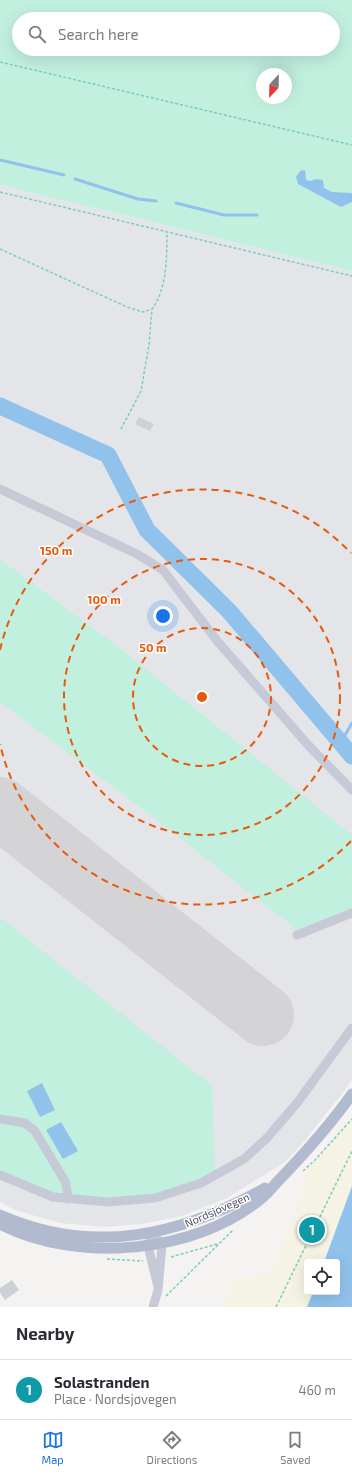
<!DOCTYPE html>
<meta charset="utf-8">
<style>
body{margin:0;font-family:"Exo 2",sans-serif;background:#f7f7f7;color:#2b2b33}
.controls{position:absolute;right:12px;bottom:12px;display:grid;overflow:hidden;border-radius:4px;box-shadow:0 4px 16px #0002}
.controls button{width:36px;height:36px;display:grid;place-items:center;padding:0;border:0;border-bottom:1px solid #e1e1e2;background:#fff;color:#2b2b33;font:20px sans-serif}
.compass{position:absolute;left:256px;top:68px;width:36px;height:36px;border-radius:50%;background:#fff;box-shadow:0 4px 16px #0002;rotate:202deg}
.you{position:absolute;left:163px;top:616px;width:14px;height:14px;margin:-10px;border:3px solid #fff;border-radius:50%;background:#1a73e8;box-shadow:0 0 0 6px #1a73e833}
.badge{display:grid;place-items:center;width:26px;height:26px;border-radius:50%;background:#1a73e8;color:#fff;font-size:13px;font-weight:700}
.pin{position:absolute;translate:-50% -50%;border:2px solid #fff;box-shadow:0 1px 4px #0006}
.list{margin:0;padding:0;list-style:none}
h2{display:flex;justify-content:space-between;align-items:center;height:52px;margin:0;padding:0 16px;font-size:17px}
h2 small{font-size:13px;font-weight:400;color:#7c7c81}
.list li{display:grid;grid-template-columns:26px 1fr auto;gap:12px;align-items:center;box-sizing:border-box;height:60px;padding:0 16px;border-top:1px solid #e1e1e2}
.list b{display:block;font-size:15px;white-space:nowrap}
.list p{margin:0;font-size:13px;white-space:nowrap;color:#7c7c81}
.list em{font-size:13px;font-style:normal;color:#7c7c81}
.icon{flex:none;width:22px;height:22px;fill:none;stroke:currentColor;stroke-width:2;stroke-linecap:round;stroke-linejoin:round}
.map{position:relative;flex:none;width:352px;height:1307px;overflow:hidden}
.search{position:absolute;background:#fff;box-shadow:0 4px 16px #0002;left:12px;right:12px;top:12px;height:44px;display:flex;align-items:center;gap:10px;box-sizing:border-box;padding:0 14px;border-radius:22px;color:#7c7c81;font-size:15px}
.sheet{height:112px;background:#fff}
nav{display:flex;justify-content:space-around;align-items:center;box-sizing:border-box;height:56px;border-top:1px solid #e1e1e2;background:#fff;font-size:11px;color:#7c7c81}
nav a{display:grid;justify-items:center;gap:2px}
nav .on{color:#1a73e8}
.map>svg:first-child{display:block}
.airport{fill:#e4e5e9}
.green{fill:#c2f0df;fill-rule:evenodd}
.sand{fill:#f4f3e4}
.water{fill:#90c2ec}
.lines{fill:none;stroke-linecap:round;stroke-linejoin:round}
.stream{stroke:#90c2ec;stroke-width:3}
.river{stroke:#90c2ec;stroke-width:17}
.runway{stroke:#d4d4d7;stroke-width:62}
.building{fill:#ced0d7}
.path{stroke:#7bceb9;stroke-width:1.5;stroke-dasharray:3 2;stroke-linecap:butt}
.minor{stroke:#c6cad6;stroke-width:9}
.major{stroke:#b2bad0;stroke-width:11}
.ring{fill:none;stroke:#e8590c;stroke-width:2;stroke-dasharray:7 5}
.labels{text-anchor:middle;stroke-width:3;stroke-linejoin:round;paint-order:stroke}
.street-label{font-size:11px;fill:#4a505f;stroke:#fff}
.centre{fill:#e8590c;stroke:#fff;stroke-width:2}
.ring-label{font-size:12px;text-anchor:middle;font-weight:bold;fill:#e8590c;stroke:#fff;stroke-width:3;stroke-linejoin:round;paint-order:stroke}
</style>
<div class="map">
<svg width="352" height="1307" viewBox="0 0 352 1307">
<rect width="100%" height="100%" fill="#f4f3f2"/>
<!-- airport -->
<path class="airport" d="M0,185L352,271V1079L345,1090L302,1144L285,1162L227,1198L182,1216L142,1224L105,1227L60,1223L15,1210L0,1202Z"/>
<!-- green -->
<g class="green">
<path d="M0,0H352V271L0,185ZM19,19H333V49H19ZM262,74H286V98H262Z"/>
<path d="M0,559L122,650L352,835V909L297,930L157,820L0,702Z"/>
<path d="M0,917L212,1086L215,1171L201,1179L147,1196L125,1198L77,1197L52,1193L0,1172Z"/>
</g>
<!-- sand -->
<path class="sand" d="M352,1117V1186L324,1262H307V1292H313L307,1307H224L234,1279L271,1274L300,1199L308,1167Z"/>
<!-- water -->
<g class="water">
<path d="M305,170L306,180L310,181L316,179L323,180L324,188L332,192L352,193V202L341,207L298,184L296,177L300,171Z"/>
<path d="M42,1083L55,1110L40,1117L27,1091Z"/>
<path d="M61,1122L78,1151L63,1159L46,1130Z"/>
<path d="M352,1186V1307H307L313,1292H337V1262H324Z"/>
</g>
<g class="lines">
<!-- stream -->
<g class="stream">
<path d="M0,160L64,175"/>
<path d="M75,179L138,199L156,201"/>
<path d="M176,203L224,215H257"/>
<path d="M340,744L352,723"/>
</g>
<!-- river -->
<path class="river" d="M0,406L108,455L147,530L229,611L352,756"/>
<!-- runway -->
<path class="runway" d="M0,808L263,1015"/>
</g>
<!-- building -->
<g class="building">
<path d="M139,417L154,424L150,431L135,424Z"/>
<path d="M12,1280L19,1290L5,1300L0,1293V1288Z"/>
</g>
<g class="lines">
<!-- path -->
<g class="path">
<path d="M0,62L352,145"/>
<path d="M0,192L352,276"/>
<path d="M0,249L127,307L143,312L152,309C167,289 167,256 167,233"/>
<path d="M121,429L141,391L149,345L152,309"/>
<path d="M303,1171L315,1160L352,1119"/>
<path d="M171,1257L217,1244"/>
<path d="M107,1259L143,1261"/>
<path d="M166,1296L233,1230"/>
<path d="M276,1307L352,1151"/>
</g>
<!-- minor -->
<g class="minor">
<path d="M0,489L137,554L163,570L218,642L309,746L352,790"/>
<path d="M297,935L352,913"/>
<path d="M0,1119L25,1123L35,1131L66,1183L68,1199"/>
<path d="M0,1175L53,1197L108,1202L155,1198L201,1183L244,1159L266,1139L297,1103L352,1028"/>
<path d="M153,1307L158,1290L162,1244L152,1234L148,1246L158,1287"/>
</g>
<!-- major -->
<g class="major">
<path d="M0,1215C93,1256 180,1236 265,1188"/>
<path d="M0,1224C77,1264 197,1254 263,1197C269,1192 274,1185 280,1179C306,1152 330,1125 352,1094"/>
</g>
</g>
<!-- distance rings -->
<g class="ring">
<circle cx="202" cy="697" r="69"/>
<circle cx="202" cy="697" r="138"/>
<path d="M351 841A207 207 0 0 1 0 744M0 650A207 207 0 0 1 351 553"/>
</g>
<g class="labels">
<!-- street labels -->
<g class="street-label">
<text transform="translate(217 1210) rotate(-24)" y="4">Nordsjøvegen</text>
</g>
</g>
<circle cx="202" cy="697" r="6" class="centre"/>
<g class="ring-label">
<text x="56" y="555">150 m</text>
<text x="104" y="604">100 m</text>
<text x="153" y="652">50 m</text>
</g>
</svg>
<div class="controls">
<button><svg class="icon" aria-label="locate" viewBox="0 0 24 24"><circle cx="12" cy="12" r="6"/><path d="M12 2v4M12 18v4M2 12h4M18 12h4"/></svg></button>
</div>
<svg class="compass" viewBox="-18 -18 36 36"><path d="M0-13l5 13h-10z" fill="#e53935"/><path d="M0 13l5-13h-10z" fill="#7c7c81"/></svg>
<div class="you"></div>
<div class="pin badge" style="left:312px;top:1230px;background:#0f9aa8">1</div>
<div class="search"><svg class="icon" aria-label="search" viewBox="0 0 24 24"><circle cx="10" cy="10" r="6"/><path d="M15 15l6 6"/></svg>Search here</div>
</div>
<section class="sheet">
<h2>Nearby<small></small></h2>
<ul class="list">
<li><span class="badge" style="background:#0f9aa8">1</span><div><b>Solastranden</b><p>Place · Nordsjøvegen</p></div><em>460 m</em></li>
</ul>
</section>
<nav>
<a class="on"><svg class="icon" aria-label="map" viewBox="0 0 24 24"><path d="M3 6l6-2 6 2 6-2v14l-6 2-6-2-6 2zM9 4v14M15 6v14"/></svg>Map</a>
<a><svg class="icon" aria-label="directions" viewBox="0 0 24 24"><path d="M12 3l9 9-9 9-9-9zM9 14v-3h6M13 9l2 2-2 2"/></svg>Directions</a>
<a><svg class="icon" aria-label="saved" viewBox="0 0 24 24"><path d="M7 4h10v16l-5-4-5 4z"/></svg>Saved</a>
</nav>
